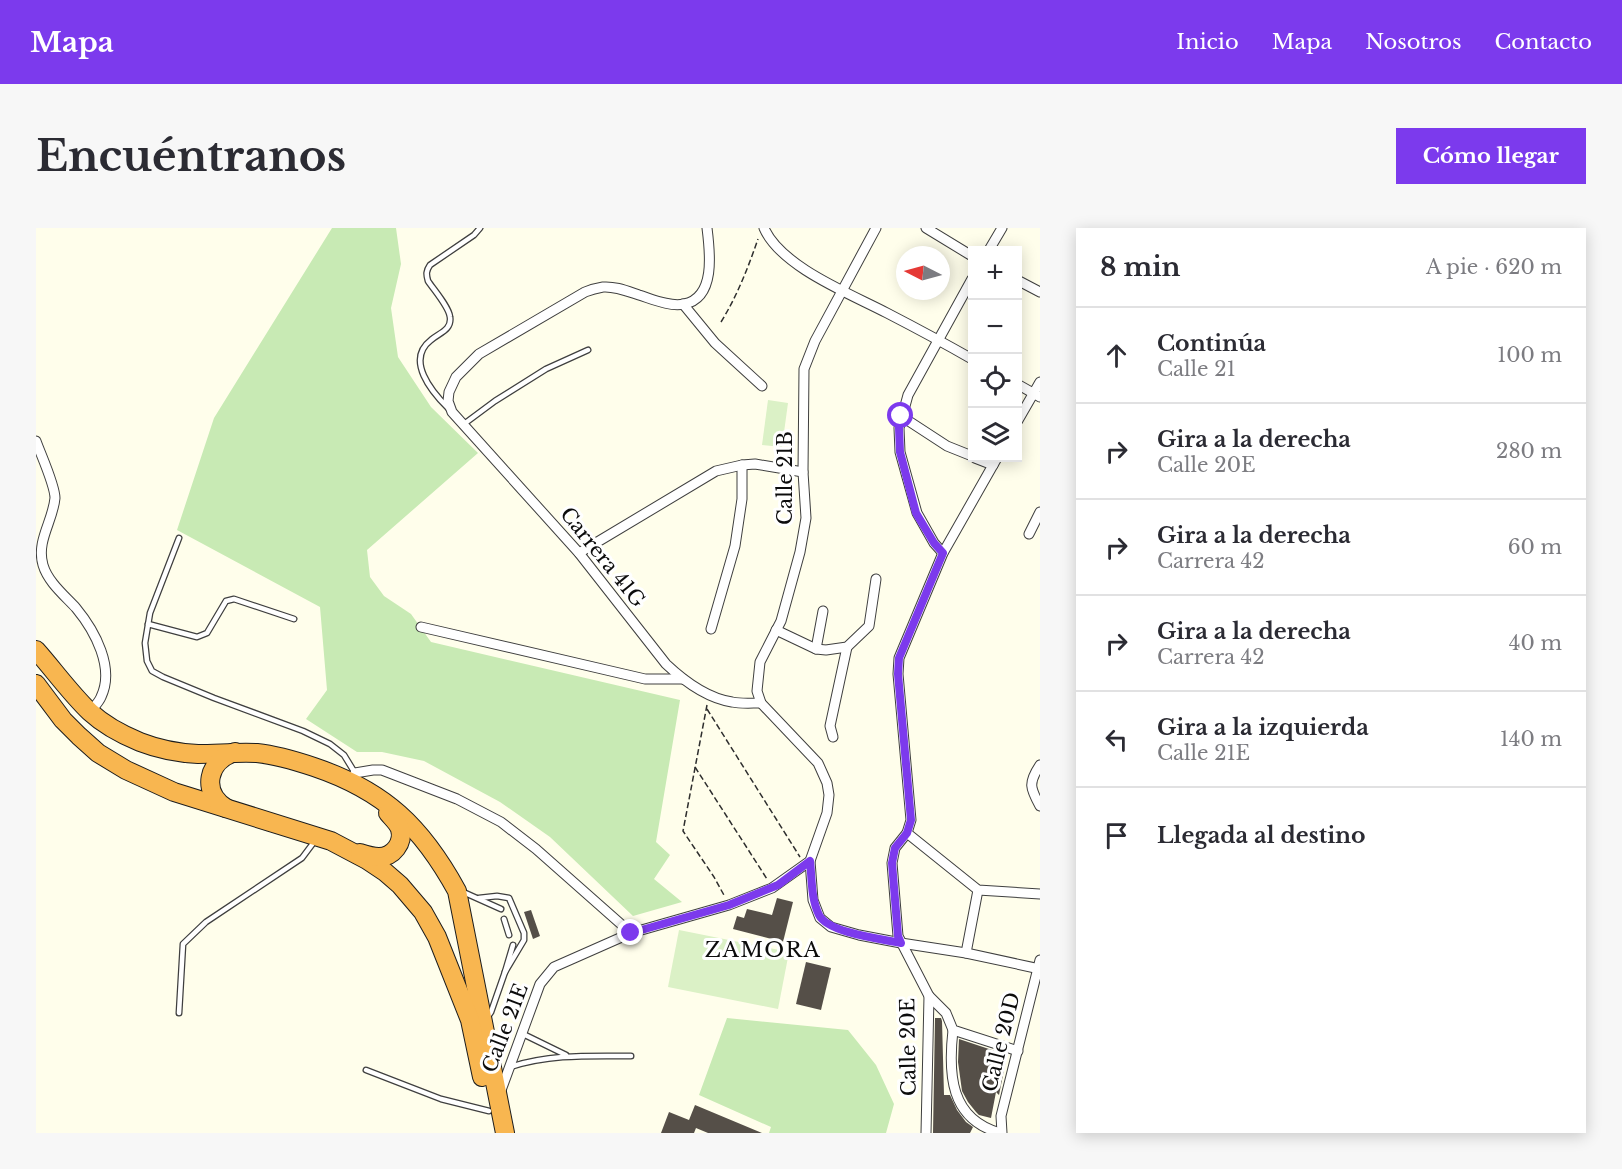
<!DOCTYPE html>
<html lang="es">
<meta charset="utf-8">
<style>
body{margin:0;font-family:"Libre Baskerville",serif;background:#f7f7f7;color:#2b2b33}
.controls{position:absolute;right:18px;top:18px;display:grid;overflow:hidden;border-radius:0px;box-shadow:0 3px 15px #0003}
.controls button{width:54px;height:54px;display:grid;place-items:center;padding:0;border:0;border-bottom:2px solid #e1e1e2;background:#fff;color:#2b2b33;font:30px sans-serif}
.compass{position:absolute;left:860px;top:18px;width:54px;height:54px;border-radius:50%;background:#fff;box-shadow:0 3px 15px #0003;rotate:276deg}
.stop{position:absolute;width:18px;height:18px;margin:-14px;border:4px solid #7c3aed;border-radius:50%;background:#fff}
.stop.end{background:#7c3aed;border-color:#fff;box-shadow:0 2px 6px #0008}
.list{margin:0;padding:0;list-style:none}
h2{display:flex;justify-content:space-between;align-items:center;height:78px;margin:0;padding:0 24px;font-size:26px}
h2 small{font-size:20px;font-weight:400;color:#7c7c81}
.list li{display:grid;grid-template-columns:39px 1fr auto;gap:18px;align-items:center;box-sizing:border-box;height:96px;padding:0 24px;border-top:2px solid #e1e1e2}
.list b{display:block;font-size:22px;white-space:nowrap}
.list p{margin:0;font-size:20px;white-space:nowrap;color:#7c7c81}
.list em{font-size:20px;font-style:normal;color:#7c7c81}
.icon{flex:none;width:33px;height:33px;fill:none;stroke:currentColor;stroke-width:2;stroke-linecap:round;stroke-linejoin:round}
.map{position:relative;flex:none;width:1004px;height:905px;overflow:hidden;border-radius:0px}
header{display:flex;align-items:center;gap:36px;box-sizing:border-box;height:84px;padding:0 30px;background:#7c3aed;color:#fff}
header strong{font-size:28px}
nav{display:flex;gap:33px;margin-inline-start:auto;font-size:21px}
.intro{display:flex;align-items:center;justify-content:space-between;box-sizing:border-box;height:144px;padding:0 36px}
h1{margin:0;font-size:42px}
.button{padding:15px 27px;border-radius:0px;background:#7c3aed;color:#fff;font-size:21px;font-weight:700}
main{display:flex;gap:36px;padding:0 36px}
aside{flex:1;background:#fff;border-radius:0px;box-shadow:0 3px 15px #0003}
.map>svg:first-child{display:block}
.green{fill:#c8eab4}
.pitch{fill:#dbf1c6}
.building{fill:#554f48}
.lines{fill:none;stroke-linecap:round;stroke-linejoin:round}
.lane-casing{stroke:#3f3f3f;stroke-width:7}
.street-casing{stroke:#3f3f3f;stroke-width:11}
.highway-casing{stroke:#1d1d1d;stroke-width:20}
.path{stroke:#2e2e2e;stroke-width:1.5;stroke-dasharray:6 3;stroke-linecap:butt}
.lane{stroke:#fff;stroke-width:4.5}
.street{stroke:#fff;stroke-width:9}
.highway{stroke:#f8b650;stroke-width:18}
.route{stroke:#7c3aed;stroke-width:8}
.labels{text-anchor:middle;stroke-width:6;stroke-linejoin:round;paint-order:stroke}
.street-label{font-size:20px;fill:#0c0c0c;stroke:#fff}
.neighbourhood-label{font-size:21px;letter-spacing:1.5px;fill:#0c0c0c;stroke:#fff}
</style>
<header>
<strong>Mapa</strong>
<nav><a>Inicio</a><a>Mapa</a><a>Nosotros</a><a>Contacto</a></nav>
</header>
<div class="intro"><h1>Encuéntranos</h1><a class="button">Cómo llegar</a></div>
<main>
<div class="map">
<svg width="1004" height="905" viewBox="0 0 1004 905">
<rect width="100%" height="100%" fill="#fffeeb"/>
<!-- green -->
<g class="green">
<path d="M296,0H360L365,36L355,80L362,129L395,179L442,225L331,322L334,349L348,368L375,386L395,414L644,472L620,614L634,627L618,651L646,674L597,688L514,609L464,574L388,533L346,524H321L270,491L291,462L284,379L141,302L178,190Z"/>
<path d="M691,790L812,802L840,837L858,876L850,905H733L735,899L663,867Z"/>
</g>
<!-- pitch -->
<g class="pitch">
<path d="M732,172L752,175L746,219L726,217Z"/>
<path d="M643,702L753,724L742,781L632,759Z"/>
</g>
<!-- building -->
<g class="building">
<path d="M741,670L757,674L747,714L697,701L701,688L708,690L711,681L736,687Z"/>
<path d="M495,682L504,708L497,711L488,684Z"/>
<path d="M770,734L795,740L785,782L760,776Z"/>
<path d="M899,790H905L906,793L908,867H914L921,882L930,894L937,899L934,905H897Z"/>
<path d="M923,811L971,827L963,867L960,864L955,890L943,887L940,884L932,874L926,863L922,834Z"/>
<path d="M659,877L726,905H672L660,900L658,905H625L633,884L653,892Z"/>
</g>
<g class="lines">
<defs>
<g id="lane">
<path d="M412,180C396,164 369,132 395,112C403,105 416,102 414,89C413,79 398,62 392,53C390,46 390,43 394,37L438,7L444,0"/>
<path d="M428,196L459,173L510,141L552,122"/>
<path d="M143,310L114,385L109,415L111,433L116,443L127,449L178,470L267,503L294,516L308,527L319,545"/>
<path d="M112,396L161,409L171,405L190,373L198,371L258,391"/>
<path d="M427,664L465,681"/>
<path d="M443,670L461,668L473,670L488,705V712L469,744"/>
<path d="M468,691L473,707"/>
<path d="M143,785L147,716L170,694L266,630L278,614"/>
<path d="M451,790L455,784L469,744L477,717"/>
<path d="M487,806L530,827"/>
<path d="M474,839C515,826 552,828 595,828"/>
<path d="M330,842L405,871L453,883"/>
</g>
<g id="street">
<path d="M671,0C674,24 680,70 648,76C634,79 616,71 603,67C591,63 579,58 567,59C561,60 554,62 549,64L443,126L420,149L413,164L412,173L416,184L543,325L630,436C648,453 670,470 696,474C705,476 715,475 725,475"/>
<path d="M728,0C745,39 815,66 851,85C880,100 908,115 936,131"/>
<path d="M840,0L779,113L768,141L767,244L770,290L764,324L745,393L724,434L721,463L725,475L782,535L791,555L793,567L791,585L774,633L777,672L784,690L795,699L823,707L865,715L930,725L1004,741"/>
<path d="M890,0L936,28"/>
<path d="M953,22L966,0"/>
<path d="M981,52L1004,64"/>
<path d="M647,76L679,115L726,158"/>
<path d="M981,156L1004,169"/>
<path d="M865,188L911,218L936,228"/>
<path d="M981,194L1004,154"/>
<path d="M0,213C5,227 19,257 19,270C17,293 0,313 7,337C12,354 28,367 40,380C59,403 79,440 65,469C63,474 58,479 54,484"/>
<path d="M939,230L957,237"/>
<path d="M993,306L1004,284"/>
<path d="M543,325L680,243L706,237L719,236L767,244"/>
<path d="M907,325L898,315L881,285L864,224L863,200L872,167L936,51"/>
<path d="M385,399L609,451H647"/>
<path d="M675,401L699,318L706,271V237"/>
<path d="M740,402L780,421L790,422L811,419L833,398L840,351"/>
<path d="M780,421L787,383"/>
<path d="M797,509L794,498L811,419"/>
<path d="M1004,537C992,555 994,560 1004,578"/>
<path d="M316,553L319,545L337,542H346L421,571L465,594L500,621L595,705"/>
<path d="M871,605L942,662L1004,666"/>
<path d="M930,725L942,662"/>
<path d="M893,768L910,785L917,802L982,823"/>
<path d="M917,802C912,846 914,891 964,905"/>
<path d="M464,865L504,756L518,739L595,705L693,677L736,660L774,633"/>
<path d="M890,905L893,768L862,708L856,635L859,620L871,605L875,592L862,446L863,430L907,325L961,230"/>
<path d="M966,905L965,888L1004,732"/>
</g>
<g id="highway">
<path d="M0,422C17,441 35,466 54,484C67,496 87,507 104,514C122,521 142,525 162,526C181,526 201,524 221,525C240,527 260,533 278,539C349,563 386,599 421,663L469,905"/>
<path d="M0,456L27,492L43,508L62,525L90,542L138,564L295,613L331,632L349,644L364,657L387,684L401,709L434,792L446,849"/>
<path d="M190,580C165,564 171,533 199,524"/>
<path d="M324,625C330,627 337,629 343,629C357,629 368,615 364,601C362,595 356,590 352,585"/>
</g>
</defs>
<!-- lane casing -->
<use href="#lane" class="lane-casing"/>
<!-- street casing -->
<use href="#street" class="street-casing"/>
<!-- highway casing -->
<use href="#highway" class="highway-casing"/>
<!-- path -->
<g class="path">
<path d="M685,94C701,68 712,40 722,11"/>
<path d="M671,477L647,603L678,649L689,669"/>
<path d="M671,481L764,629"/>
<path d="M659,539L731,651"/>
</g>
<!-- lane -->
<use href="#lane" class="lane"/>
<!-- street -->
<use href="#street" class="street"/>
<!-- highway -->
<use href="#highway" class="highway"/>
</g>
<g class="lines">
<!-- route -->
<path class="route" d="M595,705L693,677L742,657L774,633C776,651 775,671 783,687C792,705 846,711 865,715L862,708L856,635L859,620L871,605L875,592L862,446L863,430L907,325L898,315L880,285L864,224L863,200L865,188"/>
</g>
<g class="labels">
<!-- street labels -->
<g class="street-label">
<text transform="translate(749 250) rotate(-90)" y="7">Calle 21B</text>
<text transform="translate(567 329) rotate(51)" y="7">Carrera 41G</text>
<text transform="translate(469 800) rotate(-69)" y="7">Calle 21E</text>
<text transform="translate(965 814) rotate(-76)" y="7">Calle 20D</text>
<text transform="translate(872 819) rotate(-91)" y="7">Calle 20E</text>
</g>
<!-- neighbourhood labels -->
<g class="neighbourhood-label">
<text x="727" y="729">ZAMORA</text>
</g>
</g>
</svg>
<div class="controls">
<button>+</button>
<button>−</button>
<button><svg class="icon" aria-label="locate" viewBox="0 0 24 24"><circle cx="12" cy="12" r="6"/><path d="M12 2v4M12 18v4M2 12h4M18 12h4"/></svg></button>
<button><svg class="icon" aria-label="layers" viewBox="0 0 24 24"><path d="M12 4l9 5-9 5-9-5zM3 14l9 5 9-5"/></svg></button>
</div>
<svg class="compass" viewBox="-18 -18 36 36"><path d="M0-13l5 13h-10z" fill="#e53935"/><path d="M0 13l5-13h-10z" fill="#7c7c81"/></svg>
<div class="stop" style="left:865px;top:188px"></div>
<div class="stop end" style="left:595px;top:705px"></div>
</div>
<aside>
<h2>8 min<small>A pie · 620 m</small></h2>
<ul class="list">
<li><svg class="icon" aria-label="ahead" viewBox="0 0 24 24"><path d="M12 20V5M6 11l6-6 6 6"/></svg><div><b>Continúa</b><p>Calle 21</p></div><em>100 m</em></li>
<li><svg class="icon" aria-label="right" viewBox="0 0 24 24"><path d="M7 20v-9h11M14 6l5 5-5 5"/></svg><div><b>Gira a la derecha</b><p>Calle 20E</p></div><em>280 m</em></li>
<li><svg class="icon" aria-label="right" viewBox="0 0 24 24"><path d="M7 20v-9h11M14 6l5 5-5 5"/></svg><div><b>Gira a la derecha</b><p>Carrera 42</p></div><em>60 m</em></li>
<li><svg class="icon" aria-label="right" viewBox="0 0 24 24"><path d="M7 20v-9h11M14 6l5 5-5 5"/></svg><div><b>Gira a la derecha</b><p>Carrera 42</p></div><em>40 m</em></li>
<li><svg class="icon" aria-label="left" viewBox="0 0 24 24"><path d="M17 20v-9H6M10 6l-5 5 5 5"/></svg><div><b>Gira a la izquierda</b><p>Calle 21E</p></div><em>140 m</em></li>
<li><svg class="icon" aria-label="arrive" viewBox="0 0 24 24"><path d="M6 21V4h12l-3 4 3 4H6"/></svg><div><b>Llegada al destino</b></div></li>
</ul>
</aside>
</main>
